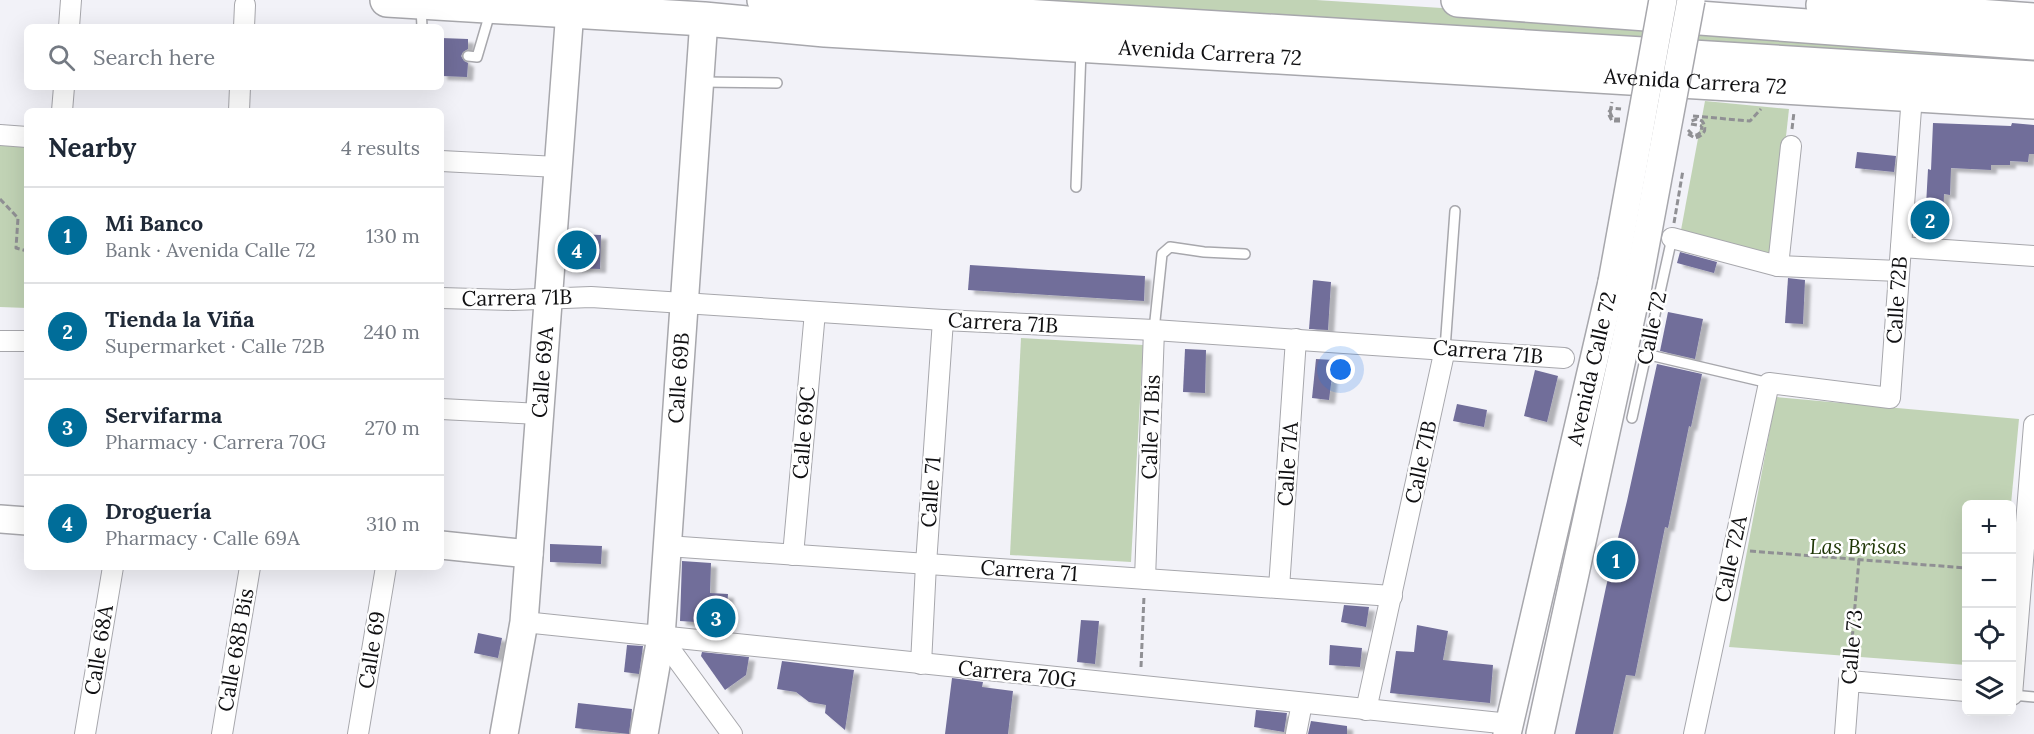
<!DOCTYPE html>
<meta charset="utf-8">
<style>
body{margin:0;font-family:Lora,serif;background:#f6f6f7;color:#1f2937}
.controls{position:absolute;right:18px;bottom:18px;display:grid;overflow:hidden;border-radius:9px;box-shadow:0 6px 24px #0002}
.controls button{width:54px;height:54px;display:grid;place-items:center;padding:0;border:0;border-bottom:2px solid #e0e1e3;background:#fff;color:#1f2937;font:30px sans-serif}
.you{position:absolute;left:1341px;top:370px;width:21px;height:21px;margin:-15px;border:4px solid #fff;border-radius:50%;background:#1a73e8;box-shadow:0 0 0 9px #1a73e833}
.badge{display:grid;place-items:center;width:39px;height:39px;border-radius:50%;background:#006d99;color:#fff;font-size:20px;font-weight:700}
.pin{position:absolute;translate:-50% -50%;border:3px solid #fff;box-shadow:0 2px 6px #0006}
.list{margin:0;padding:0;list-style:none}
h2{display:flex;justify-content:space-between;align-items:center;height:78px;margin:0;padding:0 24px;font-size:26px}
h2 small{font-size:20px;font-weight:400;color:#747a83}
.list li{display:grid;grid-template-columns:39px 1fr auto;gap:18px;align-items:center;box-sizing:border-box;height:96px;padding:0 24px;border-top:2px solid #e0e1e3}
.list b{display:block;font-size:22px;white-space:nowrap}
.list p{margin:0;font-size:20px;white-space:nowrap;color:#747a83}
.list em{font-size:20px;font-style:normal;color:#747a83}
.icon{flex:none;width:33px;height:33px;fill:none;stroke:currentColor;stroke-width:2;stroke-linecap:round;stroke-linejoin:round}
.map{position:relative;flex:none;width:2034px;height:734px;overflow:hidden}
.search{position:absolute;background:#fff;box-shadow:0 6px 24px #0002;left:24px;top:24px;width:420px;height:66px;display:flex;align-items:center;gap:15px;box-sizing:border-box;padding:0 21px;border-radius:9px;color:#747a83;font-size:22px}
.panel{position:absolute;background:#fff;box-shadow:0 6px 24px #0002;left:24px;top:108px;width:420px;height:462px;border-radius:9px}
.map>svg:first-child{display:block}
.green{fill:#c1d3b5}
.building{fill:#716e9a;filter:url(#shadow)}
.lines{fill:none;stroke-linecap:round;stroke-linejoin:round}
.lane-casing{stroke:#a7a7ac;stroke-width:12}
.street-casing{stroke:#a7a7ac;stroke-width:22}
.secondary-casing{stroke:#a7a7ac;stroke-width:30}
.highway-casing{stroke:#a7a7ac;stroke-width:36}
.path{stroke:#909094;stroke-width:3;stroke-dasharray:6 3;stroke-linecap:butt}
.lane{stroke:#fff;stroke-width:9}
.street{stroke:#fff;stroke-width:20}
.secondary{stroke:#fff;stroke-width:27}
.highway{stroke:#fff;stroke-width:33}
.secondary-bridge-casing{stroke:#a7a7ac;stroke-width:30;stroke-linecap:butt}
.path-bridge{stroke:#909094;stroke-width:3;stroke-dasharray:6 3;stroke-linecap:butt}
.secondary-bridge{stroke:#fff;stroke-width:27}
.labels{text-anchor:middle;stroke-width:5;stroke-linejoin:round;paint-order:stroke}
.street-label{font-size:21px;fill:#101012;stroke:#fff}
.park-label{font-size:21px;font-style:italic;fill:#1e3605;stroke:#fff}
</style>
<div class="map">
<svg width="2034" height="734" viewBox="0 0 2034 734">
<defs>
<filter id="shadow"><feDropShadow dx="6" dy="4" stdDeviation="1.5" flood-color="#0004"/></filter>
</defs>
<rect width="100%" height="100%" fill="#f2f2f8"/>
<!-- green -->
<g class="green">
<path d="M929,0H1316L1520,13L2034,55V67Z"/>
<path d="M1705,101L1789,109L1773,255L1681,230Z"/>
<path d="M0,145L27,146V308L0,307Z"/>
<path d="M1021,338L1143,345L1131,562L1010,555Z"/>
<path d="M1776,397L2019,419L2011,504H1966V665L1729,647Z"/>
</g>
<!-- building -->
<g class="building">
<path d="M441,38L468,39V49L463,52L461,56L464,61L468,63L467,77L441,76Z"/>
<path d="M1933,123L2011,126L2012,123L2034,125V154H2029L2028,162L2010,161V165H1991V170L1951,168L1950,195L1944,194L1943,225L1925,224L1928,169L1931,170Z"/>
<path d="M1857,152L1896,156L1894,172L1855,168Z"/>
<path d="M574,234L601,235L600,269L573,268Z"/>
<path d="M1680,252L1717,262L1714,273L1677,263Z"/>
<path d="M970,265L1145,276L1144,301L968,290Z"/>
<path d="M1788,278L1805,280L1803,324L1785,323Z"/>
<path d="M1313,280L1331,282L1328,330L1309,329Z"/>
<path d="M1668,312L1703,319L1695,359L1660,351Z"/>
<path d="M1185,349L1206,350L1205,393L1183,392Z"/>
<path d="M1316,359L1334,360L1329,400L1312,398Z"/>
<path d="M1657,364L1702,374L1691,427L1689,426L1668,528L1665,527L1635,676L1626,675L1613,734H1575L1606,587L1627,501Z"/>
<path d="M1535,370L1558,376L1547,422L1524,416Z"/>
<path d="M1457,404L1487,410L1484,427L1453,421Z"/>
<path d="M550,544L602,546L601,564L550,562Z"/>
<path d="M682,561L711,563L710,593L728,594L726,624L680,621Z"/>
<path d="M1344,605L1369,607L1366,627L1341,622Z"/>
<path d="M1081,620L1099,621L1095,664L1077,662Z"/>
<path d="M1417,625L1448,631L1443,660L1493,665L1490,703L1390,693L1396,651L1414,652Z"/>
<path d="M478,633L502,638L498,658L474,653Z"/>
<path d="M627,645L643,646L639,674L624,672Z"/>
<path d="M1330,645L1362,648L1360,667L1329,665Z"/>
<path d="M702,652L749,657L746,675L725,690L701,656Z"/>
<path d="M782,661L854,670L845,730L825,713L826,705L809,702L796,692L777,689Z"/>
<path d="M952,678L983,682L982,687L1013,691L1008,734H945Z"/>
<path d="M578,703L632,709L629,734L575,728Z"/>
<path d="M1256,710L1287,713L1284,732L1254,727Z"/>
<path d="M1311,721L1347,726V734H1308Z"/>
</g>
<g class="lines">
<defs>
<g id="lane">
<path d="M421,7L422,27"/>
<path d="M468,56L477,57L490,13"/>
<path d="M702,82L777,83"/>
<path d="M1076,187L1081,50"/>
<path d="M1154,330L1162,254L1170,247L1204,252L1245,254"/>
<path d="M1445,349L1455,211"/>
<path d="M1654,356L1769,383"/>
<path d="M1632,418L1672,238"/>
<path d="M2012,695L2034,697"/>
</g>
<g id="street">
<path d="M69,27L71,0"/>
<path d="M244,27L245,5"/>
<path d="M62,111L64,87"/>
<path d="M239,111L240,87"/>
<path d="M0,135L27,137"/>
<path d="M441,161L558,167"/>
<path d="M1672,238L1778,266L1899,271"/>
<path d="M1901,247L2034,256"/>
<path d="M1778,266L1791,146"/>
<path d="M441,298L513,300L591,297L943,320L1154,330L1564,358"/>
<path d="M0,341H27"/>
<path d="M441,409L540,414"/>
<path id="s1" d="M667,546L1392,596"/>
<path d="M793,555L815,312"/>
<path d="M1145,579L1154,330"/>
<path d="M1279,588L1296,339"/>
<path d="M524,622L1510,724"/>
<path d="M661,637L732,734"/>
<path d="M921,664L926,564L943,320"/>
<path d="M2012,695L2034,425"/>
<path d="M1366,710L1445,349"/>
<path d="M85,734L113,567"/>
<path d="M222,734L250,567"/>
<path d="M358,734L386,567"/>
<path d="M1296,734L1302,703"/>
<path d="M1694,734L1769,383L1890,398L1912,95"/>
<path d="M1845,734L1849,681L1966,691"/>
</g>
<g id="secondary">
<path d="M0,519L27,521"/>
<path d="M441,545L529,554"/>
<path id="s2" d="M504,734L524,622L570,10"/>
<path id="s3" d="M644,734L661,637L704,19"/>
<path id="s4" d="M1507,734L1612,282"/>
<path d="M1540,734L1638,285"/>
</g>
<g id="highway">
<path id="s5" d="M387,0L704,19L825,30L2034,102"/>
<path d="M764,0L2034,78"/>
<path d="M1458,0L2034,43"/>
<path d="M1823,5L2034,20"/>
</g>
</defs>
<!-- lane casing -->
<use href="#lane" class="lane-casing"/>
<!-- street casing -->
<use href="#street" class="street-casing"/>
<!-- secondary casing -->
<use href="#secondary" class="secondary-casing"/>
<!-- highway casing -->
<use href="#highway" class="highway-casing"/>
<!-- path -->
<g class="path">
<path d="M1610,112L1612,102"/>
<path d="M1693,116L1750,121L1761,109"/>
<path d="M1691,124L1702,126"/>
<path d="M1792,129L1794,112"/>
<path d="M0,199L18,218L16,248L27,251"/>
<path d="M1674,223L1683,170"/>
<path d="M1750,551L1966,568"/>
<path d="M1850,664L1859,559"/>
<path d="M1141,667L1144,596"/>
</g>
<!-- lane -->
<use href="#lane" class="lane"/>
<!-- street -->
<use href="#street" class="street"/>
<!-- secondary -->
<use href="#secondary" class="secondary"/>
<!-- highway -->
<use href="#highway" class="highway"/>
<defs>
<g id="secondary-bridge">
<path d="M1612,282L1663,0"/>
<path d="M1638,285L1691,0"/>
</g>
</defs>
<!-- secondary-bridge casing -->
<use href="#secondary-bridge" class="secondary-bridge-casing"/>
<!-- path-bridge -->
<g class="path-bridge">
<path d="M1610,112L1613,119H1620"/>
<path d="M1620,121H1612L1608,113L1612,108L1621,109"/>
<path d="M1688,130L1692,134L1697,135L1701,132L1702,126"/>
<path d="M1688,134L1695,138C1704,136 1708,129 1702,121L1697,119L1691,121"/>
</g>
<!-- secondary-bridge -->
<use href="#secondary-bridge" class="secondary-bridge"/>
</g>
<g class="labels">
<!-- street labels -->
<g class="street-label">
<text dy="7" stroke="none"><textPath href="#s5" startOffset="825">Avenida Carrera 72</textPath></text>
<text dy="7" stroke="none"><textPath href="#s5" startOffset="1311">Avenida Carrera 72</textPath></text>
<text transform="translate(517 298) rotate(-1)" y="7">Carrera 71B</text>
<text transform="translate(1897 300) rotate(-86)" y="7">Calle 72B</text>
<text transform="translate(1003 323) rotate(3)" y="7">Carrera 71B</text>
<text transform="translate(1652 328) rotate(-78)" y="7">Calle 72</text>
<text transform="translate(1488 352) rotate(5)" y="7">Carrera 71B</text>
<text dy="7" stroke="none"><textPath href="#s4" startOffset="375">Avenida Calle 72</textPath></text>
<text dy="7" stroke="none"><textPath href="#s2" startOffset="364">Calle 69A</textPath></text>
<text dy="7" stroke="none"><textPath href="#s3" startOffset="358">Calle 69B</textPath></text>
<text transform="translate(1151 427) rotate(-88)" y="7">Calle 71 Bis</text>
<text transform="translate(804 433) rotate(-85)" y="7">Calle 69C</text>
<text transform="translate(1421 462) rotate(-78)" y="7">Calle 71B</text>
<text transform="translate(1288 464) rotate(-86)" y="7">Calle 71A</text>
<text transform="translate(931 492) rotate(-86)" y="7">Calle 71</text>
<text transform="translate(1731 559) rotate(-78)" y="7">Calle 72A</text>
<text dy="7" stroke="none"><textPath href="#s1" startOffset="363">Carrera 71</textPath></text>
<text transform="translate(1852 647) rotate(-85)" y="7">Calle 73</text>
<text transform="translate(99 650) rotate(-81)" y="7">Calle 68A</text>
<text transform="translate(236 650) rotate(-80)" y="7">Calle 68B Bis</text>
<text transform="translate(372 650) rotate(-81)" y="7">Calle 69</text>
<text transform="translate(1017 674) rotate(6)" y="7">Carrera 70G</text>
</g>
<!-- park labels -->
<g class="park-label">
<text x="1858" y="554">Las Brisas</text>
</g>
</g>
</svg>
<div class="controls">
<button>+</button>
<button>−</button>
<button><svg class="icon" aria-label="locate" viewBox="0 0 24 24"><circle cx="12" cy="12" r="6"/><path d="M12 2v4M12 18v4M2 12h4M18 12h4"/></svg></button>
<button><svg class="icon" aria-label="layers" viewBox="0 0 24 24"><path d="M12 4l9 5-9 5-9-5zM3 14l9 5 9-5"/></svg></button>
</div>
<div class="you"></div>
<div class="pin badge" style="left:1616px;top:560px">1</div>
<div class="pin badge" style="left:1930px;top:220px">2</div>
<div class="pin badge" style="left:716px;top:618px">3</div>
<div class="pin badge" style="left:577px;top:250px">4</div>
<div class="search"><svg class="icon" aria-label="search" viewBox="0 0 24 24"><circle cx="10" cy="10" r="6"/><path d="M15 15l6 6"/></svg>Search here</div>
<section class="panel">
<h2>Nearby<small>4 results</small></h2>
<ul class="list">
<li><span class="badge">1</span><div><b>Mi Banco</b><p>Bank · Avenida Calle 72</p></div><em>130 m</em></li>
<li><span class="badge">2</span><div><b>Tienda la Viña</b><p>Supermarket · Calle 72B</p></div><em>240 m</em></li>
<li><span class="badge">3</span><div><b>Servifarma</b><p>Pharmacy · Carrera 70G</p></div><em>270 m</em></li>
<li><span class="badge">4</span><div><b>Droguería</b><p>Pharmacy · Calle 69A</p></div><em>310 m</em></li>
</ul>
</section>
</div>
